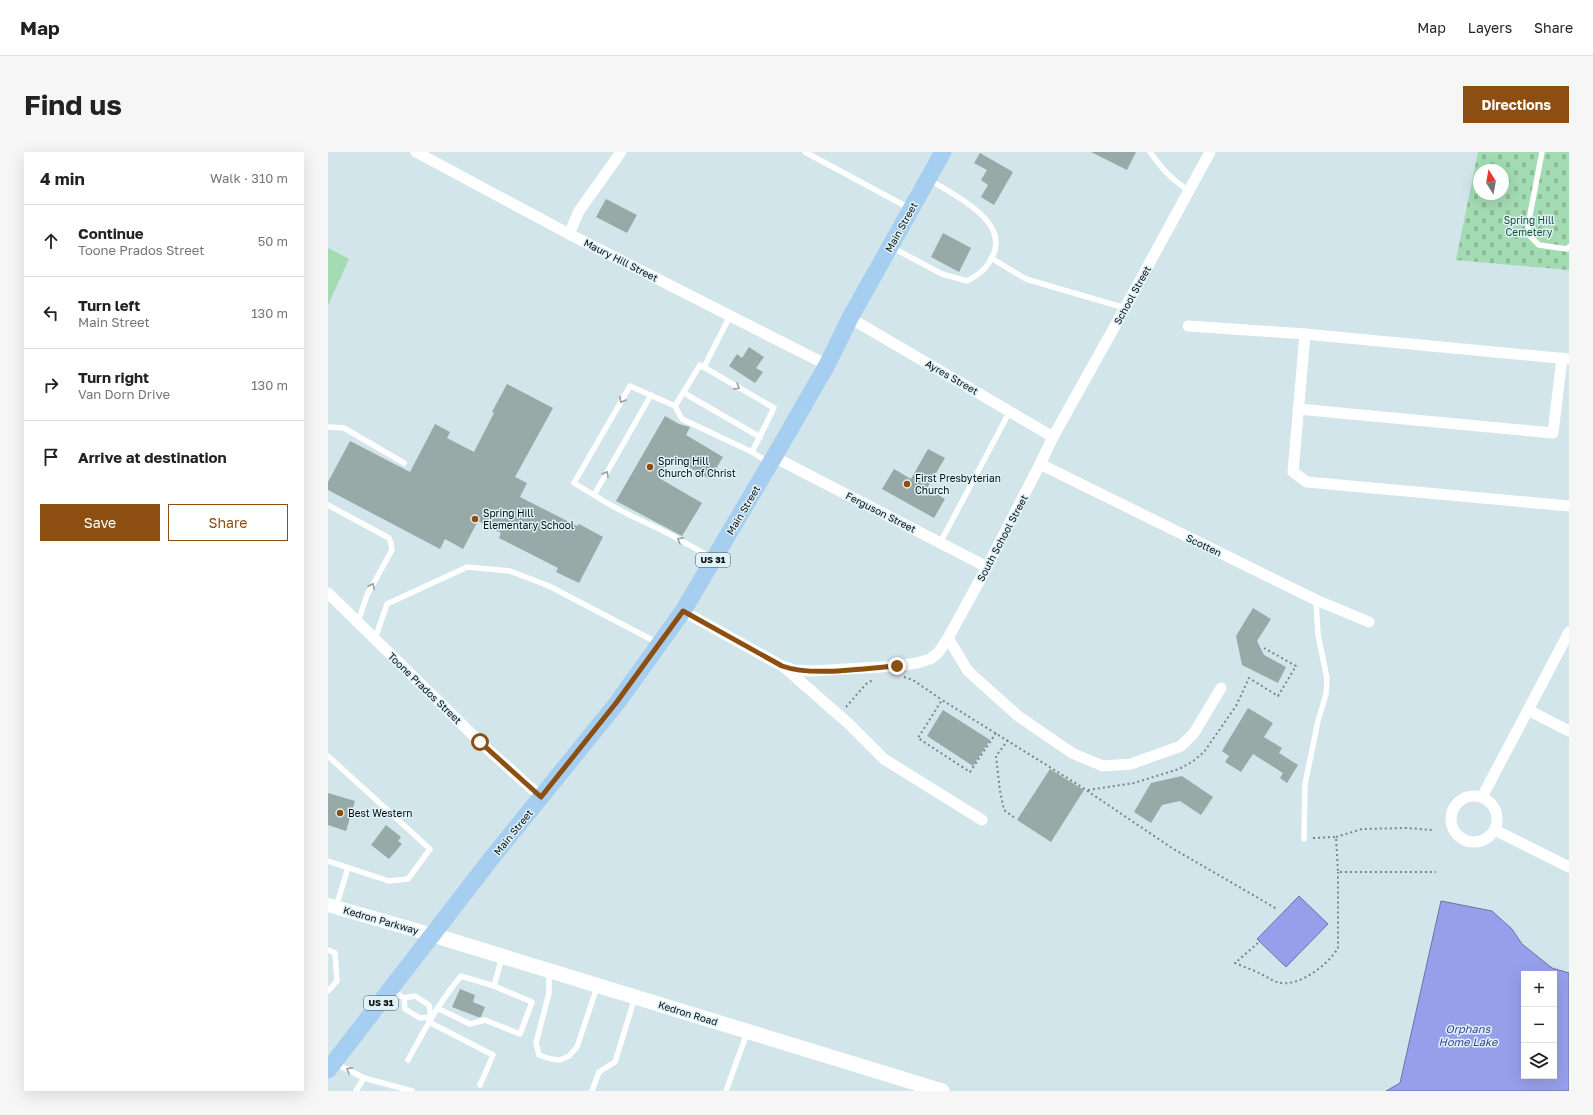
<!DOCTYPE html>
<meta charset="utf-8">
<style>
body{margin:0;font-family:"Golos Text",sans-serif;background:#f6f6f6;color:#222}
.controls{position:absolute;right:12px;bottom:12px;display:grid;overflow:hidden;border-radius:0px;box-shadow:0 4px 16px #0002}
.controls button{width:36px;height:36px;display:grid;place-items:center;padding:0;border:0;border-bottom:1px solid #e0e0e0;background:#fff;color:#222;font:20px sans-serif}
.compass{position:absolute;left:1145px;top:12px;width:36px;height:36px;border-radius:50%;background:#fff;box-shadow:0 4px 16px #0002;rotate:349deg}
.stop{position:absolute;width:12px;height:12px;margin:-9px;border:3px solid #8c4f11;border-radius:50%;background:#fff}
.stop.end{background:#8c4f11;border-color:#fff;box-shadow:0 1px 4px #0008}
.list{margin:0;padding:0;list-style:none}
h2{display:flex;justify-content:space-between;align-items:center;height:52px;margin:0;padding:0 16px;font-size:17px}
h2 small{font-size:13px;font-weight:400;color:#767676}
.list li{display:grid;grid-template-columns:26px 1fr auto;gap:12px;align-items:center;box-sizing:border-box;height:72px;padding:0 16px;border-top:1px solid #e0e0e0}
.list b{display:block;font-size:15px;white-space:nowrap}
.list p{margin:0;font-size:13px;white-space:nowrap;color:#767676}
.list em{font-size:13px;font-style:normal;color:#767676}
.actions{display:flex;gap:8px;padding:12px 16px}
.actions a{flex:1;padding:9px 0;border:1px solid #8c4f11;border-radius:0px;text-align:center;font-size:14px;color:#8c4f11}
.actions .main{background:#8c4f11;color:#fff}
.icon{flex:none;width:22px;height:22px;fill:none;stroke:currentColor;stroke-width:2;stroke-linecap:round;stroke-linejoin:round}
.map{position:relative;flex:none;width:1241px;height:939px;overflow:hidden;border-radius:0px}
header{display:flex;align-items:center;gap:24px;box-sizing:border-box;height:56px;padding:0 20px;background:#fff;border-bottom:1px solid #e0e0e0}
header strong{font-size:19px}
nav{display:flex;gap:22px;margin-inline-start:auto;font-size:14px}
.intro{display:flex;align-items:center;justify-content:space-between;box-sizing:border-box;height:96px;padding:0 24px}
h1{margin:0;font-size:28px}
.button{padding:10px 18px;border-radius:0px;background:#8c4f11;color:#fff;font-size:14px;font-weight:700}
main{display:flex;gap:24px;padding:0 24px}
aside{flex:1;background:#fff;border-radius:0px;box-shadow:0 4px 16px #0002}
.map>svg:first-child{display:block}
.green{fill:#a3dbb2}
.cemetery{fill:url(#cemetery-stones);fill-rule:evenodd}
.water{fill:#969fea;stroke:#6b73a8;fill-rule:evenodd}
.building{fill:#97aaa7}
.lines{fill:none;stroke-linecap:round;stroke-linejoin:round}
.path{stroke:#79878a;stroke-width:2;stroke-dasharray:2 3;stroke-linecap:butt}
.service{stroke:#fff;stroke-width:5.5}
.minor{stroke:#fff;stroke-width:11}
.tertiary{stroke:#fff;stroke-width:14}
.secondary{stroke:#fff;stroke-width:15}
.primary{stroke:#a6cef1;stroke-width:17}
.oneway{stroke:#9c9e9f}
.route{stroke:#8c4f11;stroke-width:5}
.poi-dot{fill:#8c4f11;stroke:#dff2f8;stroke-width:1.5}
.labels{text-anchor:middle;stroke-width:3;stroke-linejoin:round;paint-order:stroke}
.shield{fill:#dff2f8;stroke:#485254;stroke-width:1}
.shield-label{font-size:9px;font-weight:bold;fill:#070d0e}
.park-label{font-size:10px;fill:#195230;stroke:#dff2f8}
.street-label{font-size:10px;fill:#070d0e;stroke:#dff2f8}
.poi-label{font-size:10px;fill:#070d0e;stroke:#dff2f8;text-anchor:start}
.water-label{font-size:11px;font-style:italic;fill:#41439a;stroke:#dff2f8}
</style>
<header>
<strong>Map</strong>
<nav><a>Map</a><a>Layers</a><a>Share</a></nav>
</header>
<div class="intro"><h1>Find us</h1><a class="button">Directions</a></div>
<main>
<aside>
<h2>4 min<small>Walk · 310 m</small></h2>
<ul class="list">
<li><svg class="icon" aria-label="ahead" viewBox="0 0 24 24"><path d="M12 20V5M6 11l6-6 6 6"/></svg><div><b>Continue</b><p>Toone Prados Street</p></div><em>50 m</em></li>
<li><svg class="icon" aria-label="left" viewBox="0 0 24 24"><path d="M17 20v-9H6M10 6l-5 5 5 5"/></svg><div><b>Turn left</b><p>Main Street</p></div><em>130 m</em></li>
<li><svg class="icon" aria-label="right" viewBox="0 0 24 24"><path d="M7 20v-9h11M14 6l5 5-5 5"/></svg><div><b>Turn right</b><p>Van Dorn Drive</p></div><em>130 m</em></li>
<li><svg class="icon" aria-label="arrive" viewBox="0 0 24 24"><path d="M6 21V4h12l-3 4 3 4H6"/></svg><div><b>Arrive at destination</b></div></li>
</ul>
<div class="actions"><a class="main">Save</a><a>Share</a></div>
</aside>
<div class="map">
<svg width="1241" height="939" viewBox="0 0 1241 939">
<defs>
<pattern id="cemetery-stones" width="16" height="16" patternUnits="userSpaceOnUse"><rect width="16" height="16" fill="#a3dbb2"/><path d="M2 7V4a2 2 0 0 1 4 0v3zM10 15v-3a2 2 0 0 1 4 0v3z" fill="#8bbb98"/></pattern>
</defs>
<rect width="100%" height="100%" fill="#d1e5ea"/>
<!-- green -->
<path class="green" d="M0,96L21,107L0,153Z"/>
<!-- cemetery -->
<path class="cemetery" d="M1150,0H1241V118L1128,108ZM1151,18H1175V42H1151Z"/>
<!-- water -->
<g class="water">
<path d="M971,744L1000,772L958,815L929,787Z"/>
<path d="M1113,749L1164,759L1184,777L1194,792L1224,816L1241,821V939H1058L1072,931ZM1196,822H1226V924H1196Z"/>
</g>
<!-- building -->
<g class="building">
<path d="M763,0H808L799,18Z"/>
<path d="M652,1L685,20L666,53L653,45L660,33L653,28L659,18L646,11Z"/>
<path d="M278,47L309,63L299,81L268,65Z"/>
<path d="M615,81L643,96L631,120L603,105Z"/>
<path d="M421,195L436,205L428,216L435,220L427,231L401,214L409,202L414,206Z"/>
<path d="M179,232L225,256L187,325L199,331L192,345L249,374L251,372L275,385L251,431L228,420L230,416L171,386L173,381L150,369L135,397L117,387L112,397L0,338V330L22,289L82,320L107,272L122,280L119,286L146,300L166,261L164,260Z"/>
<path d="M337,264L351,272L362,275L358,283L395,305L382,327L343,305L331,326L374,351L354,384L288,349Z"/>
<path d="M600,297L617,306L599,336L617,347L606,366L554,337L566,317L583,327Z"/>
<path d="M925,456L943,467L929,489L936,503L958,515L950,531L914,513L908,484Z"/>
<path d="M920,556L945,571L936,585L954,596L951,601L970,613L959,631L952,626L955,621L925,602L913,620L897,610L901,604L894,599Z"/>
<path d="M615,558L662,588L645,614L599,584Z"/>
<path d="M722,617L756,638L723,690L689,668Z"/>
<path d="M854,624L885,645L873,663L852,649L834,653L823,671L806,660L823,631Z"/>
<path d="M0,641L27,649L18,679L0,673Z"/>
<path d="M58,673L73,685L70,689L74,692L61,707L43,693Z"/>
<path d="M132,837L147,843L145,850L157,855L153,865H150L124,855Z"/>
</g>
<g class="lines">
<!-- path -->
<g class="path">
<path d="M576,525L585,528L614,548"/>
<path d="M518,555L538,532L546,527"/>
<path d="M668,581L642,620L590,586L614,548L749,632L844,696L949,757"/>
<path d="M680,588L668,604L672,639L676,658L687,666"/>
<path d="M760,638L806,631L851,617L864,610L876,600L908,554L921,526L950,544L968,514L936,496"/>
<path d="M1008,685L1034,677L1079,676L1104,678"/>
<path d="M985,686L1008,685L1010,720H1108"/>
<path d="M930,791L907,811C916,815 926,818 935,823C940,825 944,829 949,830C969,837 1000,813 1010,796V720"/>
</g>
<!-- service -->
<g class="service">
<path d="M477,0L581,56"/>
<path d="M822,0C835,18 842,26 861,39"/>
<path d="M1214,0L1200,73L1201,83L1211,93L1239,97L1241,95"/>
<path d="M563,95L614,122L639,129C644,126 652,122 656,117C694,75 632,47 602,28"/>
<path d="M663,106L698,127L797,156"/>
<path d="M376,215L402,164"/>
<path d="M356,241L432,285"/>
<path d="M323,243L266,343L246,331L302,234L347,254L372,213L446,256L424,300"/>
<path d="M347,254L354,267L424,300L440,310"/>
<path d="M0,275L16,276L76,311"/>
<path d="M266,343C286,356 307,366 329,376C348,385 366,396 384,406"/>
<path d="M0,353L61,386L63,391L64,398L39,443L30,470"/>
<path d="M612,391L682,259"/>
<path d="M47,487L59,452L139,415L182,419L221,434L330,491"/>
<path d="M0,604L102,697L80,727L61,729L0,709"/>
<path d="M976,687L977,632L990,569L998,542L999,526L990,483L988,448"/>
<path d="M8,755L20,716"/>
<path d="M0,798L7,801L9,829L0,839"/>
<path d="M221,819V841L208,891L211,903L223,907L232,908L241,904L249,895L269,835"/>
<path d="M63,838L76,846L87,844L101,853L103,865L92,866L77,857L76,846"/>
<path d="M109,856L142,872L157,868L192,882L204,850L166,834"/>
<path d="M101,870L165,903L152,933"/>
<path d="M80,908C96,879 111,850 133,824L166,834L174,805"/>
<path d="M7,911L36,926L84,939"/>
<path d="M28,939L36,926"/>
<path d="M264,939L271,920L287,910L307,845"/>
<path d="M398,939L419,881"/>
</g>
<!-- minor -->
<g class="minor">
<path d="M88,0L241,82L499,213"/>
<path d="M241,82L251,59L293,0"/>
<path d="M522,166L725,285"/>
<path d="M860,174L977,182L1241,207"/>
<path d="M977,182L965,320L979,330L1241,354"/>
<path d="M970,257L1225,281L1234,206"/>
<path d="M446,305L659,415"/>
<path d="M712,312L988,448L1041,470"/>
<path d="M0,441L152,590L213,645"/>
<path d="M355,459L454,514L466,518L484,519L569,514L589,511L602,507L610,501L620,486L659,415L712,312L725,285L797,156L882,0"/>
<path d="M620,486L640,519L690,564L744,601L775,614L803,612L853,594L866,581L893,536"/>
<path d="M456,515L521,572L556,607L654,668"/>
<path d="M1200,558L1241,480"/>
<circle cx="1146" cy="667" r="23"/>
<path d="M1154,645L1200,558L1241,579"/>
<path d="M1167,678L1241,715"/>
</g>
<!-- tertiary -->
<path class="tertiary" d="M0,753L105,783"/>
<!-- secondary -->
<path class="secondary" d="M105,783L614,939"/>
<!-- primary -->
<path class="primary" d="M0,918L162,708L289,551L355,459L446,305L499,213L522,166L615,0"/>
</g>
<!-- one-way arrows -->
<defs><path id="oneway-chevron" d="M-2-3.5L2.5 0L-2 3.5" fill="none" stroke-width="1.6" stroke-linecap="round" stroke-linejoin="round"/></defs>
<g class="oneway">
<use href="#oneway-chevron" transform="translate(409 235) rotate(30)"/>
<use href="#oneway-chevron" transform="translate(294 248) rotate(120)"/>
<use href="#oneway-chevron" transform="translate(278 322) rotate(-60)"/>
<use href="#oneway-chevron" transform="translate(352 388) rotate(-151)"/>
<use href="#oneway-chevron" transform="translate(44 434) rotate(-64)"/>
<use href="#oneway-chevron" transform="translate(21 918) rotate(-151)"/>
</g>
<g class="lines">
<!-- route -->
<path class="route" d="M152,590L213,645L288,551L355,459L454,514C485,525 535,516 569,514"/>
</g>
<!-- markers -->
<g class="poi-dot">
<circle cx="322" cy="315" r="4"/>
<circle cx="579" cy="332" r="4"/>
<circle cx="147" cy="367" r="4"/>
<circle cx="12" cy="661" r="4"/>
</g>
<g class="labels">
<!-- shield labels -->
<g class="shield">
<rect x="368" y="401" width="34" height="14" rx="3"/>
<rect x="36" y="844" width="34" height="14" rx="3"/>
</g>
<g class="shield-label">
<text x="385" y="411">US 31</text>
<text x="53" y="854">US 31</text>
</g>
<!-- park labels -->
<g class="park-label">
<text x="1201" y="72">Spring Hill<tspan x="1201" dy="12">Cemetery</tspan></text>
</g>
<!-- street labels -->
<g class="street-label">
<text transform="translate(573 75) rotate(-61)" y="4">Main Street</text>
<text transform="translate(293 108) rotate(27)" y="4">Maury Hill Street</text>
<text transform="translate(804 143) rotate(-61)" y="4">School Street</text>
<text transform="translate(624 225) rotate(30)" y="4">Ayres Street</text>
<text transform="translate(415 358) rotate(-59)" y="4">Main Street</text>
<text transform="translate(553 360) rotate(27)" y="4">Ferguson Street</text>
<text transform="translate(674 386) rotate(-62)" y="4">South School Street</text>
<text transform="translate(876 393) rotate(26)" y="4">Scotten</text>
<text transform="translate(97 536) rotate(44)" y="4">Toone Prados Street</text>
<text transform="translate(185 680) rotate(-51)" y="4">Main Street</text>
<text transform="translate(53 768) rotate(16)" y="4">Kedron Parkway</text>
<text transform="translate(360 861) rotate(17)" y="4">Kedron Road</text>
</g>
<!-- poi labels -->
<g class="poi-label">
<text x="330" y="313">Spring Hill<tspan x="330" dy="12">Church of Christ</tspan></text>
<text x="587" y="330">First Presbyterian<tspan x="587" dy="12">Church</tspan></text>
<text x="155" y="365">Spring Hill<tspan x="155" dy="12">Elementary School</tspan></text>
<text x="20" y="665">Best Western</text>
</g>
<!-- water labels -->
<g class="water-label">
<text x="1140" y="881">Orphans<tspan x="1140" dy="13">Home Lake</tspan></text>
</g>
</g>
</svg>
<div class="controls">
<button>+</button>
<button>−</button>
<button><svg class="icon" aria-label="layers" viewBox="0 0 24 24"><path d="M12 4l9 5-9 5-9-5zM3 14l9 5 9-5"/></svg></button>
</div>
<svg class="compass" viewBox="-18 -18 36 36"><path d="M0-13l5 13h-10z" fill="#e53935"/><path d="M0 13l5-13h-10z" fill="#767676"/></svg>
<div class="stop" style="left:152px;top:590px"></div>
<div class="stop end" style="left:569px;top:514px"></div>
</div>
</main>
